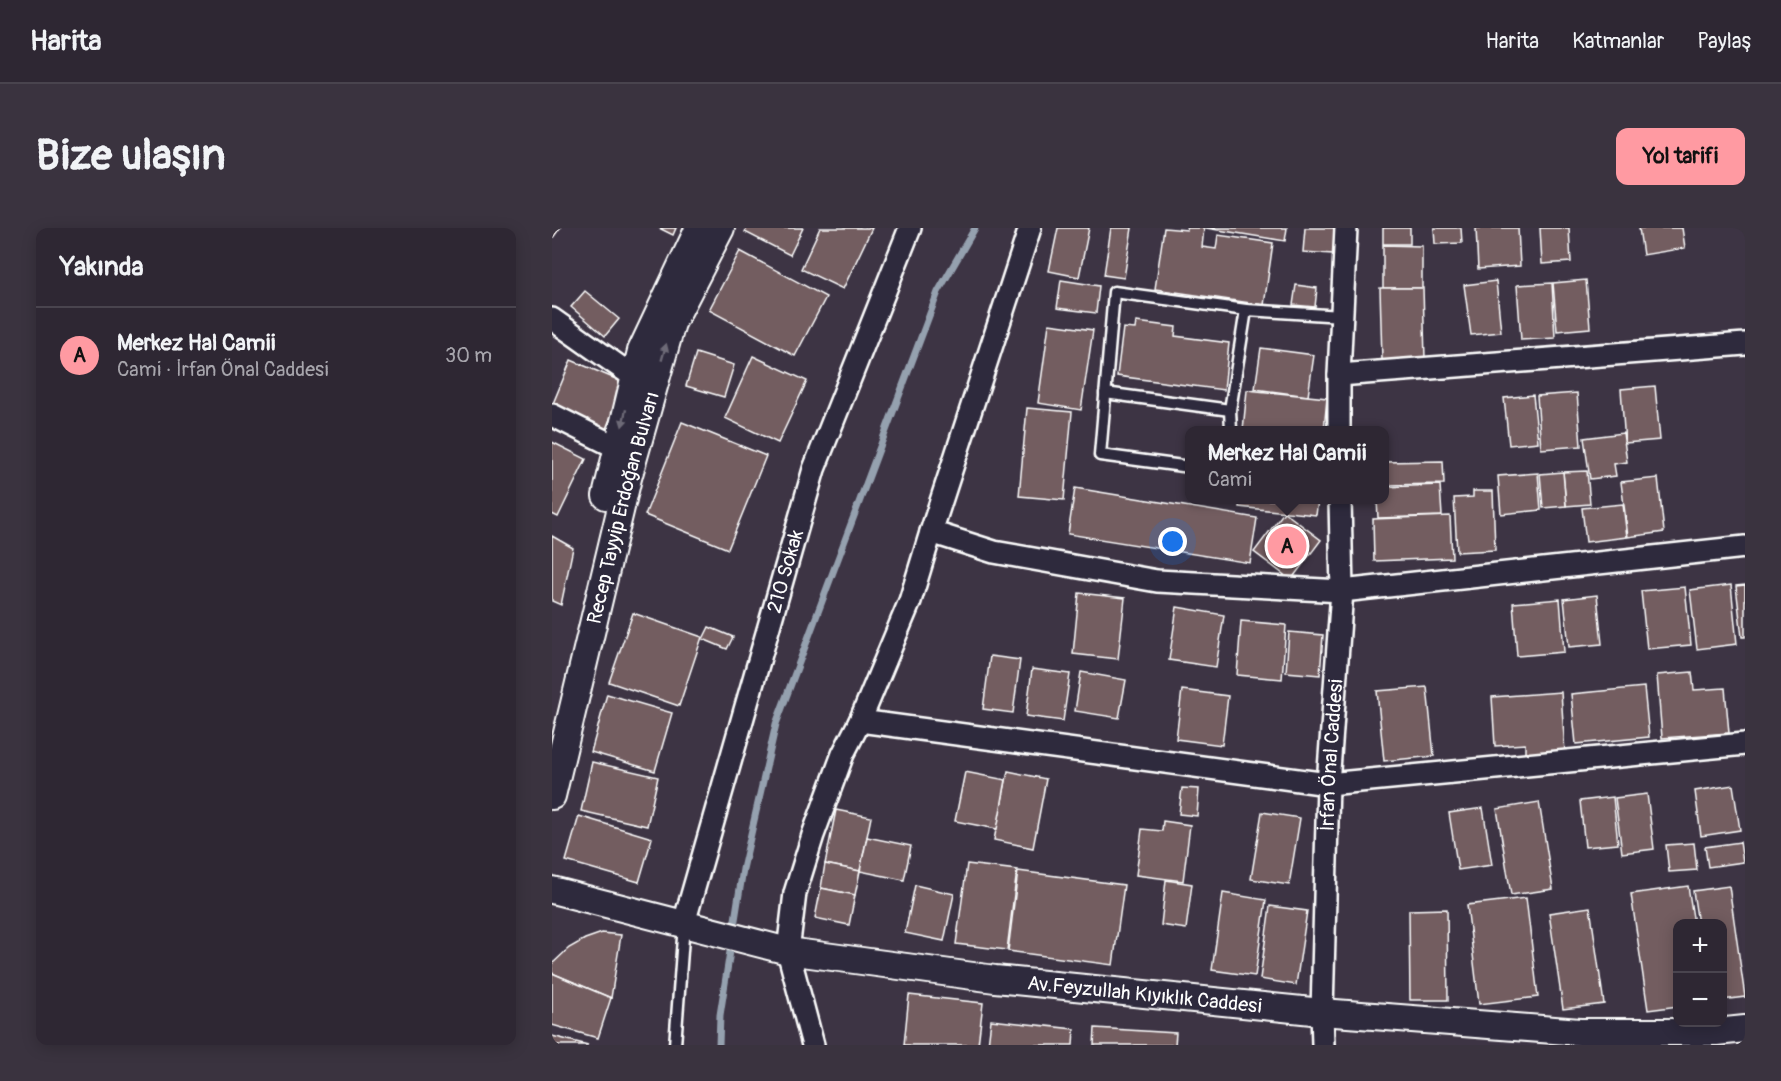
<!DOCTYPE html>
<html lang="tr">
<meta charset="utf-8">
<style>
body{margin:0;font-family:Pangolin,sans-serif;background:#3a333f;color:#f1f3f6}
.controls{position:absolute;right:18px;bottom:18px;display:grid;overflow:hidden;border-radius:12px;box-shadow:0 3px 15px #0003}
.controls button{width:54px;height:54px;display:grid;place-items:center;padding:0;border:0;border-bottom:2px solid #49444e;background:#2e2733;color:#f1f3f6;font:30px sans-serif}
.you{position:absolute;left:621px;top:314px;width:21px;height:21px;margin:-15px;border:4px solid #fff;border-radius:50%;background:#1a73e8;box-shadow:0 0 0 9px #1a73e833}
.badge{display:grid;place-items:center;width:39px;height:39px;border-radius:50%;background:#ff9aa2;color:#111;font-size:20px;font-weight:700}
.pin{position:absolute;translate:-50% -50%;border:3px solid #fff;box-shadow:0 2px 6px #0006}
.popup{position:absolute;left:633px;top:198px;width:204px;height:78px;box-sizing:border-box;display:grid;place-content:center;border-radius:12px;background:#2e2733;filter:drop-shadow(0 2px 4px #0005);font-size:20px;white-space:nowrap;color:#a7a5ac}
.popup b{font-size:22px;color:#f1f3f6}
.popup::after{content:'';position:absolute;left:50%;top:100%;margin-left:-12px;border:12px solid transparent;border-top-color:#2e2733}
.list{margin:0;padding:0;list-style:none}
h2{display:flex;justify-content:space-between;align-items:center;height:78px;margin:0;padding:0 24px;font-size:26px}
h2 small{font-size:20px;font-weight:400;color:#a7a5ac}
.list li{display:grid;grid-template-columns:39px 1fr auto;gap:18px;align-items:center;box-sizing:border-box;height:96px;padding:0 24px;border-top:2px solid #49444e}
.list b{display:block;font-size:22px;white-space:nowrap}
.list p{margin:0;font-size:20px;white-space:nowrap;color:#a7a5ac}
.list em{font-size:20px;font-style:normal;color:#a7a5ac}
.map{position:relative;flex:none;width:1193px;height:817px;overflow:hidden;border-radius:12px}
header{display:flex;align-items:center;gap:36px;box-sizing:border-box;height:84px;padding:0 30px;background:#2e2733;border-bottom:2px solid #49444e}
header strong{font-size:28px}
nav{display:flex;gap:33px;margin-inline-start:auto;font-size:21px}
.intro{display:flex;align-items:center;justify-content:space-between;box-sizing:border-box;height:144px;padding:0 36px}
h1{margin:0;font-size:42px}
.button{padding:15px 27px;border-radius:12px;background:#ff9aa2;color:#111;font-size:21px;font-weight:700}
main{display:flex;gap:36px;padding:0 36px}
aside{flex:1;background:#2e2733;border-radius:12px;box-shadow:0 3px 15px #0003}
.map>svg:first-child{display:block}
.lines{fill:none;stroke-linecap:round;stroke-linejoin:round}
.stream{stroke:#95a1af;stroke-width:7}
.building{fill:#735d61;stroke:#fff;stroke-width:1.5}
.service-casing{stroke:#fff;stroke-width:15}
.minor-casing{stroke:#fff;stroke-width:26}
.tertiary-casing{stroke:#fff;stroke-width:30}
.service{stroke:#2f2a3d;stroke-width:10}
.minor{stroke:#2f2a3d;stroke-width:21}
.tertiary{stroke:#2f2a3d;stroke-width:26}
.oneway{fill:#6d6a77}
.labels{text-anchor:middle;stroke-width:6;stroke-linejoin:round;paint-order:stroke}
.street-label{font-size:20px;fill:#fff;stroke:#2f2a3d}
</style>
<header>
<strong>Harita</strong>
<nav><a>Harita</a><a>Katmanlar</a><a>Paylaş</a></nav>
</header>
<div class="intro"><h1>Bize ulaşın</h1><a class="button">Yol tarifi</a></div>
<main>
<aside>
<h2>Yakında<small></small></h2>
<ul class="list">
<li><span class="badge">A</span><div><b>Merkez Hal Camii</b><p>Cami · İrfan Önal Caddesi</p></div><em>30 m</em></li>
</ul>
</aside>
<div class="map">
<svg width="1193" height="817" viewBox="0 0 1193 817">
<rect width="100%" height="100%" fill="#3d3444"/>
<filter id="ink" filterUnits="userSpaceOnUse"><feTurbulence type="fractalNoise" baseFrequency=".0167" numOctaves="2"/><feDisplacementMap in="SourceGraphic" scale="12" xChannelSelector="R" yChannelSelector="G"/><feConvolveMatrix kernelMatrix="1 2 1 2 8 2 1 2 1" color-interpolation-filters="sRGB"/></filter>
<g filter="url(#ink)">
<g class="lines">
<!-- stream -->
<path class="stream" d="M167,817L168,787L191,641L224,496L386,64L423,0"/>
</g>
<!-- building -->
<g class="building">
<path d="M0,0H8L0,11Z"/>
<path d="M107,0H124L121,7Z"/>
<path d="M195,0H251L238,27L193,4Z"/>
<path d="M268,0H320L291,61L249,41Z"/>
<path d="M506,0H537L527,49L497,43Z"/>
<path d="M559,0H580L572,50L552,47Z"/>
<path d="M612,0L635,2V0H652L650,19L664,21L666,7L721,15L712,77L603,61Z"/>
<path d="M654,0H735L733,13Z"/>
<path d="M753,0H783L781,26L751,24Z"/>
<rect x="831" y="0" width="27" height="16"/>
<path d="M882,0H909L910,15L883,16Z"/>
<path d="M924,0H966L968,38L926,41Z"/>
<path d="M988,0H1017L1019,34L990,36Z"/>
<path d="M1087,0H1130L1133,20L1091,27Z"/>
<path d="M831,17L870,18V60H831Z"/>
<path d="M188,23L274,69L243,128L157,82Z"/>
<path d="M509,52L547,58L544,85L505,80Z"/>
<path d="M1034,52L1038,100L1005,103L1001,55Z"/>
<path d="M944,53L949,104L919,107L912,57Z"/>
<path d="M1000,55L1003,110L969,112L965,57Z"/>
<path d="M744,57L765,60L763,79L741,77Z"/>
<path d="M828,60H871L873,131L830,132Z"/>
<path d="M33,63L67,91L53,108L19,79Z"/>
<path d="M584,94L624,99L623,108L677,115L672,162L565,148L571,100L583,101Z"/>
<path d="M497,96L541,102L529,182L486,175Z"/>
<path d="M709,120L762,127L756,168L703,161Z"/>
<path d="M144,125L182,137L172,169L134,158Z"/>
<path d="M201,128L255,153L226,215L173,190Z"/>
<path d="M19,132L73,155L53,203L0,178Z"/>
<path d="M1103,158L1108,212L1073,215L1069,161Z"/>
<path d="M695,162L775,170L772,202H691Z"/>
<path d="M1025,165L1029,218L989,221L985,168Z"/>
<path d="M981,167L986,214L957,217L952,170Z"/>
<path d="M475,180L520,184L512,272L467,268Z"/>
<path d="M130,194L214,228L176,321L93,287Z"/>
<path d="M1071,205L1075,234L1062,236L1064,248L1038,251L1032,210Z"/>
<path d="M0,214L34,231L6,289L0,286Z"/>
<path d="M891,233L892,256L832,257V234Z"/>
<path d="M1035,243L1038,276L1014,278L1011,244Z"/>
<path d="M1011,244L1014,278L991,280L988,246Z"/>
<path d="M986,245L989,282L949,286L946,248Z"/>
<path d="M1106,250L1112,304L1076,309L1069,254Z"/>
<path d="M888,257L890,288L826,290L825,272H832V259Z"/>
<path d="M523,260L705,290L698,335L516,306Z"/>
<path d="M921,263H941L943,322L905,324L902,270L921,269Z"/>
<path d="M688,272H766L764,287L687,279Z"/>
<path d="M1071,276L1075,309L1034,314L1030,280Z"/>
<path d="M732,284L769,312L739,352L702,324Z"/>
<path d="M898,288L900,330L822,333L821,291Z"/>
<path d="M0,308L21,320L9,377L0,373Z"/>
<path d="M1179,357L1185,416L1145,421L1138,362Z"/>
<path d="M1193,357V409H1190L1184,358Z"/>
<path d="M1133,359L1139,417L1095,421L1089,363Z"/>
<path d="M527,365L573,370L566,431L521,426Z"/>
<path d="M1045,367L1050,416L1017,419L1012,371Z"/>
<path d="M1008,371L1012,424L965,428L961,375Z"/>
<path d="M625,379L672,387L664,439L617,432Z"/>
<path d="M81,385L150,409L127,478L57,454Z"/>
<path d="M689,393L734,397L730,451L685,447Z"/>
<path d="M157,399L181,409L175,421L151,411Z"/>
<path d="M737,404L771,407L768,447L734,444Z"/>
<path d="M438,428L468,432L461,485L431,481Z"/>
<path d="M480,441L518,446L511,493L474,488Z"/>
<path d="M529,444L574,452L567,490L523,483Z"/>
<path d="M1140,444L1142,462L1173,460L1177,505L1110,510L1105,447Z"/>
<path d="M875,459L882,528L832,533L825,463Z"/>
<path d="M1092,459L1097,509L1024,516L1019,466Z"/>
<path d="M630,462L676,468L670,517L624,511Z"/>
<path d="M1009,464L1013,525L973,527V516L943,518L940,469Z"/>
<path d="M55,466L120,485L103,543L39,524Z"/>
<path d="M40,534L106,549L95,598L29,583Z"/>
<path d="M456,543L494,551L481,620L442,612Z"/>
<path d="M413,544L454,552L445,601L403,593Z"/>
<path d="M1181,557L1188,602L1149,608L1143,563Z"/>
<path d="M630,560L647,561L645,588L627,586Z"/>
<path d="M1095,566L1102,621L1070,625L1063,570Z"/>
<path d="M1061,569L1066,616L1033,619L1028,573Z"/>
<path d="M987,574L1001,661L959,667L945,581Z"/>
<path d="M931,580L940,637L906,642L897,585Z"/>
<path d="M284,582L319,589L308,643L273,636Z"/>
<path d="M710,584L748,590L737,657L699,651Z"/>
<path d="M27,588L100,610L87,654L14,633Z"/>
<path d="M611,593L638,597L631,653L584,647L590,601L610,603Z"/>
<path d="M315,609L359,618L352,652L308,643Z"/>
<path d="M1188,614L1191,634L1156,639L1153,619Z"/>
<path d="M1142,615L1145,642L1117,644L1114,617Z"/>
<path d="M273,636L308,643L303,667L269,660Z"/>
<path d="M415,636L465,642L455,722L404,716Z"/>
<path d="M466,643L572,657L561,737L456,723Z"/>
<path d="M614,652L640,656L634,701L609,697Z"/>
<path d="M363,657L402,666L392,713L353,705Z"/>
<path d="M1136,658L1142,696H1126V778L1096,782L1079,666Z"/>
<path d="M1177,658L1193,769L1170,772V696H1146L1141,663Z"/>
<path d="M269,660L303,667L297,697L263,690Z"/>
<path d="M671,665L714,672L703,748L660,742Z"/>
<path d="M974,670L986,769L927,776L915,677Z"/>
<path d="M718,678L755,683L744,757L708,751Z"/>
<path d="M1038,679L1052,776L1011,781L997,685Z"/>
<path d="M895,681L896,772H858L857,682Z"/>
<path d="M50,705L69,707L59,770L0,745V736L17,720L33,711Z"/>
<path d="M0,745L59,770L46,810L0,797Z"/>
<path d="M357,767L431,775L426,817H352Z"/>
<path d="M439,792L522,801L521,817H436Z"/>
<path d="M543,800L624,805L623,817H542Z"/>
<path d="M0,808L36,817H0Z"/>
</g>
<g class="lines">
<defs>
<g id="service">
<path d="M553,165L678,182"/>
<path d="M679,202L678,182L694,82"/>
<path d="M638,239L548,227L562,64L694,82L790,88"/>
<path d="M123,817L132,696"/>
</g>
<g id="minor">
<path d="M0,91L82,149"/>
<path d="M787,147L1193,116"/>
<path d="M0,187L66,220"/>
<path d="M787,202V147L794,0"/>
<path d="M379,304L478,0"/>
<path d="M308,493L776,556L1193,516"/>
<path id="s1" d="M132,695L262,241L358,0"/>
<path d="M261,817L236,723L243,665L261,607L291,526L308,493L358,373L379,304L442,324L605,353L790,363L1193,319"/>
<path id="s2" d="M771,817L770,784L776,556L790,363L788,272"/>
</g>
<g id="tertiary">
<path d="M54,268L89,123L147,0"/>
<path id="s3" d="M0,568L76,250L120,95L169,0"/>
<path id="s4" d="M0,662L236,723L443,751L770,784L1028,804H1164L1193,801"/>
</g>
</defs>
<!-- service casing -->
<use href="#service" class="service-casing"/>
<!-- minor casing -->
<use href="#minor" class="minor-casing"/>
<!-- tertiary casing -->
<use href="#tertiary" class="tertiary-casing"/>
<!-- service -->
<use href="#service" class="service"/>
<!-- minor -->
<use href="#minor" class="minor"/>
<!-- tertiary -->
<use href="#tertiary" class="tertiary"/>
</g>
<!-- one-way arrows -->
<defs><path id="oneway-solid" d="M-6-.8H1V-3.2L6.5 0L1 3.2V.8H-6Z" transform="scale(1.5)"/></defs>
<g class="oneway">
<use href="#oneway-solid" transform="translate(112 124) rotate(-74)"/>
<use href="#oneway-solid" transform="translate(72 190) rotate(103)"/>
</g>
</g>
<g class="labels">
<!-- street labels -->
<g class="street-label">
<text dy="7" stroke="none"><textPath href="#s3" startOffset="297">Recep Tayyip Erdoğan Bulvarı</textPath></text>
<text dy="7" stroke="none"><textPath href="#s1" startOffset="366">210 Sokak</textPath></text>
<text dy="7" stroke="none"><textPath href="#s2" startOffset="290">İrfan Önal Caddesi</textPath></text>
<text dy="7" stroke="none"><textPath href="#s4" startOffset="603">Av.Feyzullah Kıyıklık Caddesi</textPath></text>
</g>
</g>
</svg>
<div class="controls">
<button>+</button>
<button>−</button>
</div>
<div class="you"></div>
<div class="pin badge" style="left:735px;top:318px">A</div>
<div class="popup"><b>Merkez Hal Camii</b>Cami</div>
</div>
</main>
